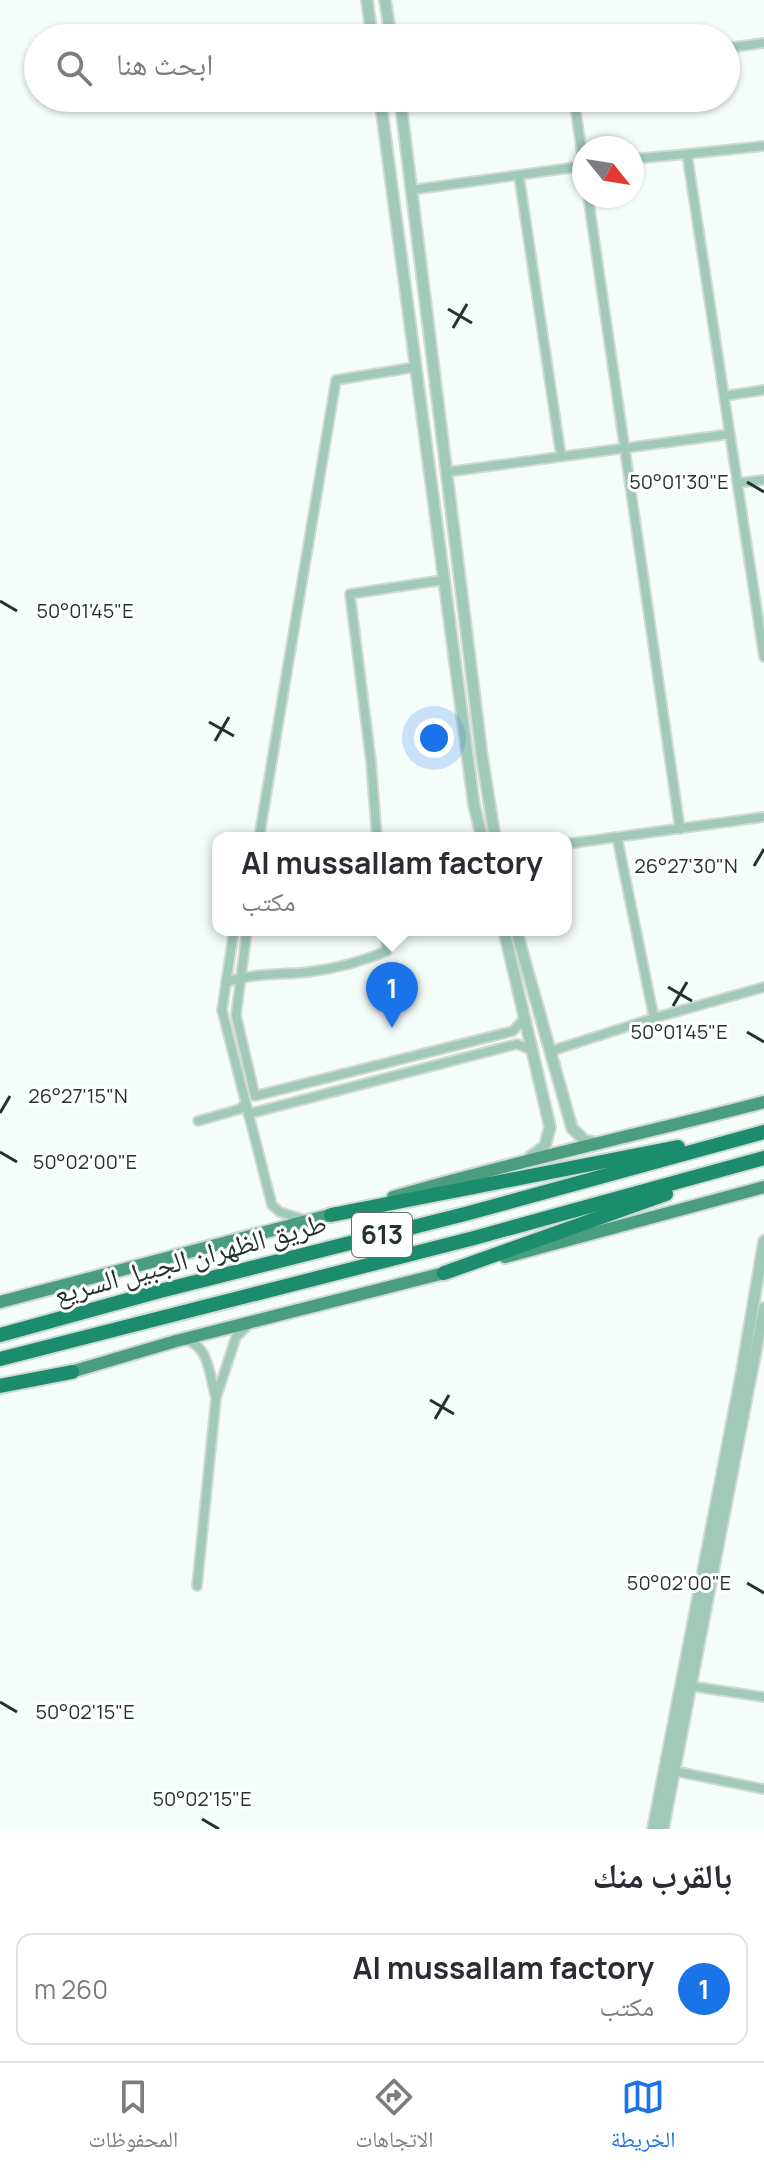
<!DOCTYPE html>
<html lang="ar">
<meta charset="utf-8">
<style>
body{margin:0;font-family:Manrope,"Noto Naskh Arabic",sans-serif;background:#f7f7f7;color:#2b2b33;direction:rtl}
.compass{position:absolute;left:572px;top:136px;width:72px;height:72px;border-radius:50%;background:#fff;box-shadow:0 2px 6px #0004;rotate:120deg}
.you{position:absolute;left:434px;top:738px;width:28px;height:28px;margin:-20px;border:6px solid #fff;border-radius:50%;background:#1a73e8;box-shadow:0 0 0 12px #1a73e833}
.badge{display:grid;place-items:center;width:52px;height:52px;border-radius:50%;background:#1a73e8;color:#fff;font-size:26px;font-weight:700}
.pin{position:absolute;translate:-50% -66px;filter:drop-shadow(0 2px 4px #0008)}
.pin::after{content:'';position:absolute;top:42px;width:28px;height:24px;background:inherit;clip-path:polygon(0 0,100% 0,50% 100%)}
.popup{position:absolute;left:212px;top:832px;width:360px;height:104px;box-sizing:border-box;display:grid;place-content:center;border-radius:16px;background:#fff;filter:drop-shadow(0 2px 6px #0005);font-size:26px;white-space:nowrap;color:#7c7c81}
.popup b{font-size:30px;color:#2b2b33}
.popup::after{content:'';position:absolute;left:50%;top:100%;margin-left:-16px;border:16px solid transparent;border-top-color:#fff}
.list{margin:0;padding:0;list-style:none}
h2{display:flex;justify-content:space-between;align-items:center;height:104px;margin:0;padding:0 32px;font-size:34px}
h2 small{font-size:26px;font-weight:400;color:#7c7c81}
.list li{display:grid;grid-template-columns:52px 1fr auto;gap:24px;align-items:center;box-sizing:border-box;height:112px;margin:0 16px 16px;padding:0 16px;border:2px solid #e1e1e2;border-radius:16px}
.list b{display:block;font-size:30px;white-space:nowrap}
.list p{margin:0;font-size:26px;white-space:nowrap;color:#7c7c81}
.list em{font-size:26px;font-style:normal;color:#7c7c81}
.icon{flex:none;width:44px;height:44px;fill:none;stroke:currentColor;stroke-width:2;stroke-linecap:round;stroke-linejoin:round}
.map{position:relative;flex:none;width:764px;height:1829px;overflow:hidden;direction:ltr}
.search{position:absolute;background:#fff;box-shadow:0 2px 6px #0004;left:24px;right:24px;top:24px;height:88px;display:flex;align-items:center;gap:20px;box-sizing:border-box;padding:0 28px;border-radius:44px;color:#7c7c81;font-size:30px}
.sheet{height:232px;background:#fff}
nav{display:flex;justify-content:space-around;align-items:center;box-sizing:border-box;height:112px;border-top:2px solid #e1e1e2;background:#fff;font-size:22px;color:#7c7c81}
nav a{display:grid;justify-items:center;gap:4px}
nav .on{color:#1a73e8}
.map>svg:first-child{display:block}
.lines{fill:none;stroke-linecap:round;stroke-linejoin:round}
.minor-casing{stroke:#cfd9d5;stroke-width:12}
.tertiary-casing{stroke:#cfd9d5;stroke-width:14}
.primary-casing{stroke:#cfd9d5;stroke-width:16}
.motorway-casing{stroke:#cfd9d5;stroke-width:18}
.minor{stroke:#a1c9b8;stroke-width:8}
.tertiary{stroke:#a1c9b8;stroke-width:10}
.primary{stroke:#4b9d80;stroke-width:12}
.motorway{stroke:#1c8d6c;stroke-width:14}
.ticks{fill:none;stroke:#23332d;stroke-width:3}
.labels{text-anchor:middle;stroke-width:6;stroke-linejoin:round;paint-order:stroke}
.shield{fill:#fff;stroke:#65706c;stroke-width:2}
.shield-label{font-size:26px;font-weight:bold;fill:#23332d}
.street-label{font-size:28px;fill:#23332d;stroke:#fff}
.ticks-label{font-size:20px;text-anchor:middle;fill:#23332d;stroke:#fff;stroke-width:6;stroke-linejoin:round;paint-order:stroke}
</style>
<div class="map">
<svg width="764" height="1829" viewBox="0 0 764 1829">
<rect width="100%" height="100%" fill="#f5fdfa"/>
<g class="lines">
<defs>
<g id="minor">
<path d="M726,48L764,43"/>
<path d="M574,98L584,168"/>
<path d="M764,146L687,154L764,657"/>
<path d="M632,159L687,154"/>
<path d="M519,176L561,456"/>
<path d="M411,190L584,166"/>
<path d="M588,196L680,829"/>
<path d="M724,396L764,390"/>
<path d="M447,472L730,434"/>
<path d="M738,483L764,480"/>
<path d="M617,837L654,1018"/>
<path d="M259,838L336,380L416,367"/>
<path d="M377,838L371,762L350,594L443,580"/>
<path d="M566,844L764,817"/>
<path d="M234,930L222,1010L272,1205L280,1212L305,1220"/>
<path d="M247,930L236,1015L255,1096L513,1031L523,1020"/>
<path d="M226,982C253,973 280,975 308,972C334,969 363,961 387,951L386,930"/>
<path d="M551,1051L654,1018L764,987"/>
<path d="M248,1114L517,1044L531,1050"/>
<path d="M198,1121L240,1109L245,1104"/>
<path d="M184,1340C209,1343 210,1378 216,1398L236,1337L249,1324"/>
<path d="M197,1586L216,1398"/>
<path d="M690,1686L764,1697"/>
<path d="M674,1771L764,1789"/>
</g>
<g id="tertiary">
<path d="M367,0L372,38"/>
<path d="M385,0L391,38"/>
<path d="M380,98L474,805L482,838"/>
<path d="M400,98L482,757L495,838"/>
<path d="M504,930L550,1127L545,1146L530,1157"/>
<path d="M516,930L572,1128L584,1140L597,1143"/>
<path d="M653,1829L742,1371L764,1241"/>
<path d="M663,1829L764,1308"/>
</g>
<g id="primary">
<path d="M393,1197C516,1161 641,1134 764,1102"/>
<path d="M505,1257L764,1187"/>
<path d="M0,1302L337,1213"/>
<path d="M64,1374L176,1341L452,1271"/>
</g>
<g id="motorway">
<path d="M331,1215L678,1147"/>
<path d="M444,1273L666,1194"/>
<path d="M0,1335L160,1291L465,1214L764,1132"/>
<path d="M0,1359L474,1238L764,1158"/>
<path d="M0,1386L72,1372"/>
</g>
</defs>
<!-- minor casing -->
<use href="#minor" class="minor-casing"/>
<!-- tertiary casing -->
<use href="#tertiary" class="tertiary-casing"/>
<!-- primary casing -->
<use href="#primary" class="primary-casing"/>
<!-- motorway casing -->
<use href="#motorway" class="motorway-casing"/>
<!-- minor -->
<use href="#minor" class="minor"/>
<!-- tertiary -->
<use href="#tertiary" class="tertiary"/>
<!-- primary -->
<use href="#primary" class="primary"/>
<!-- motorway -->
<use href="#motorway" class="motorway"/>
</g>
<!-- ticks -->
<path class="ticks" d="M448,309L472,323M453,328L467,304M747,482L764,492M0,601L17,611M209,722L234,736M215,741L229,717M754,866L764,849M668,987L692,1001M673,1006L687,982M747,1032L764,1042M0,1113L10,1096M0,1152L17,1162M430,1400L454,1414M435,1419L449,1395M747,1583L764,1593M0,1702L17,1712M202,1819L219,1829"/>
<g class="labels">
<!-- shield labels -->
<rect class="shield" x="352" y="1213" width="60" height="44" rx="6"/>
<g class="shield-label">
<text x="382" y="1244">613</text>
</g>
<!-- street labels -->
<g class="street-label">
<text transform="translate(190 1258) rotate(-15)" y="10">طريق الظهران الجبيل السريع</text>
</g>
</g>
<g class="ticks-label">
<text x="679" y="489">50°01'30"E</text>
<text x="85" y="618">50°01'45"E</text>
<text x="686" y="873">26°27'30"N</text>
<text x="679" y="1039">50°01'45"E</text>
<text x="78" y="1103">26°27'15"N</text>
<text x="85" y="1169">50°02'00"E</text>
<text x="679" y="1590">50°02'00"E</text>
<text x="85" y="1719">50°02'15"E</text>
<text x="202" y="1806">50°02'15"E</text>
</g>
</svg>
<svg class="compass" viewBox="-18 -18 36 36"><path d="M0-13l5 13h-10z" fill="#e53935"/><path d="M0 13l5-13h-10z" fill="#7c7c81"/></svg>
<div class="you"></div>
<div class="pin badge" style="left:392px;top:1028px">1</div>
<div class="popup"><b>Al mussallam factory</b>مكتب</div>
<div class="search"><svg class="icon" aria-label="search" viewBox="0 0 24 24"><circle cx="10" cy="10" r="6"/><path d="M15 15l6 6"/></svg>ابحث هنا</div>
</div>
<section class="sheet">
<h2>بالقرب منك<small></small></h2>
<ul class="list">
<li><span class="badge">1</span><div><b>Al mussallam factory</b><p>مكتب</p></div><em>260 m</em></li>
</ul>
</section>
<nav>
<a class="on"><svg class="icon" aria-label="map" viewBox="0 0 24 24"><path d="M3 6l6-2 6 2 6-2v14l-6 2-6-2-6 2zM9 4v14M15 6v14"/></svg>الخريطة</a>
<a><svg class="icon" aria-label="directions" viewBox="0 0 24 24"><path d="M12 3l9 9-9 9-9-9zM9 14v-3h6M13 9l2 2-2 2"/></svg>الاتجاهات</a>
<a><svg class="icon" aria-label="saved" viewBox="0 0 24 24"><path d="M7 4h10v16l-5-4-5 4z"/></svg>المحفوظات</a>
</nav>
